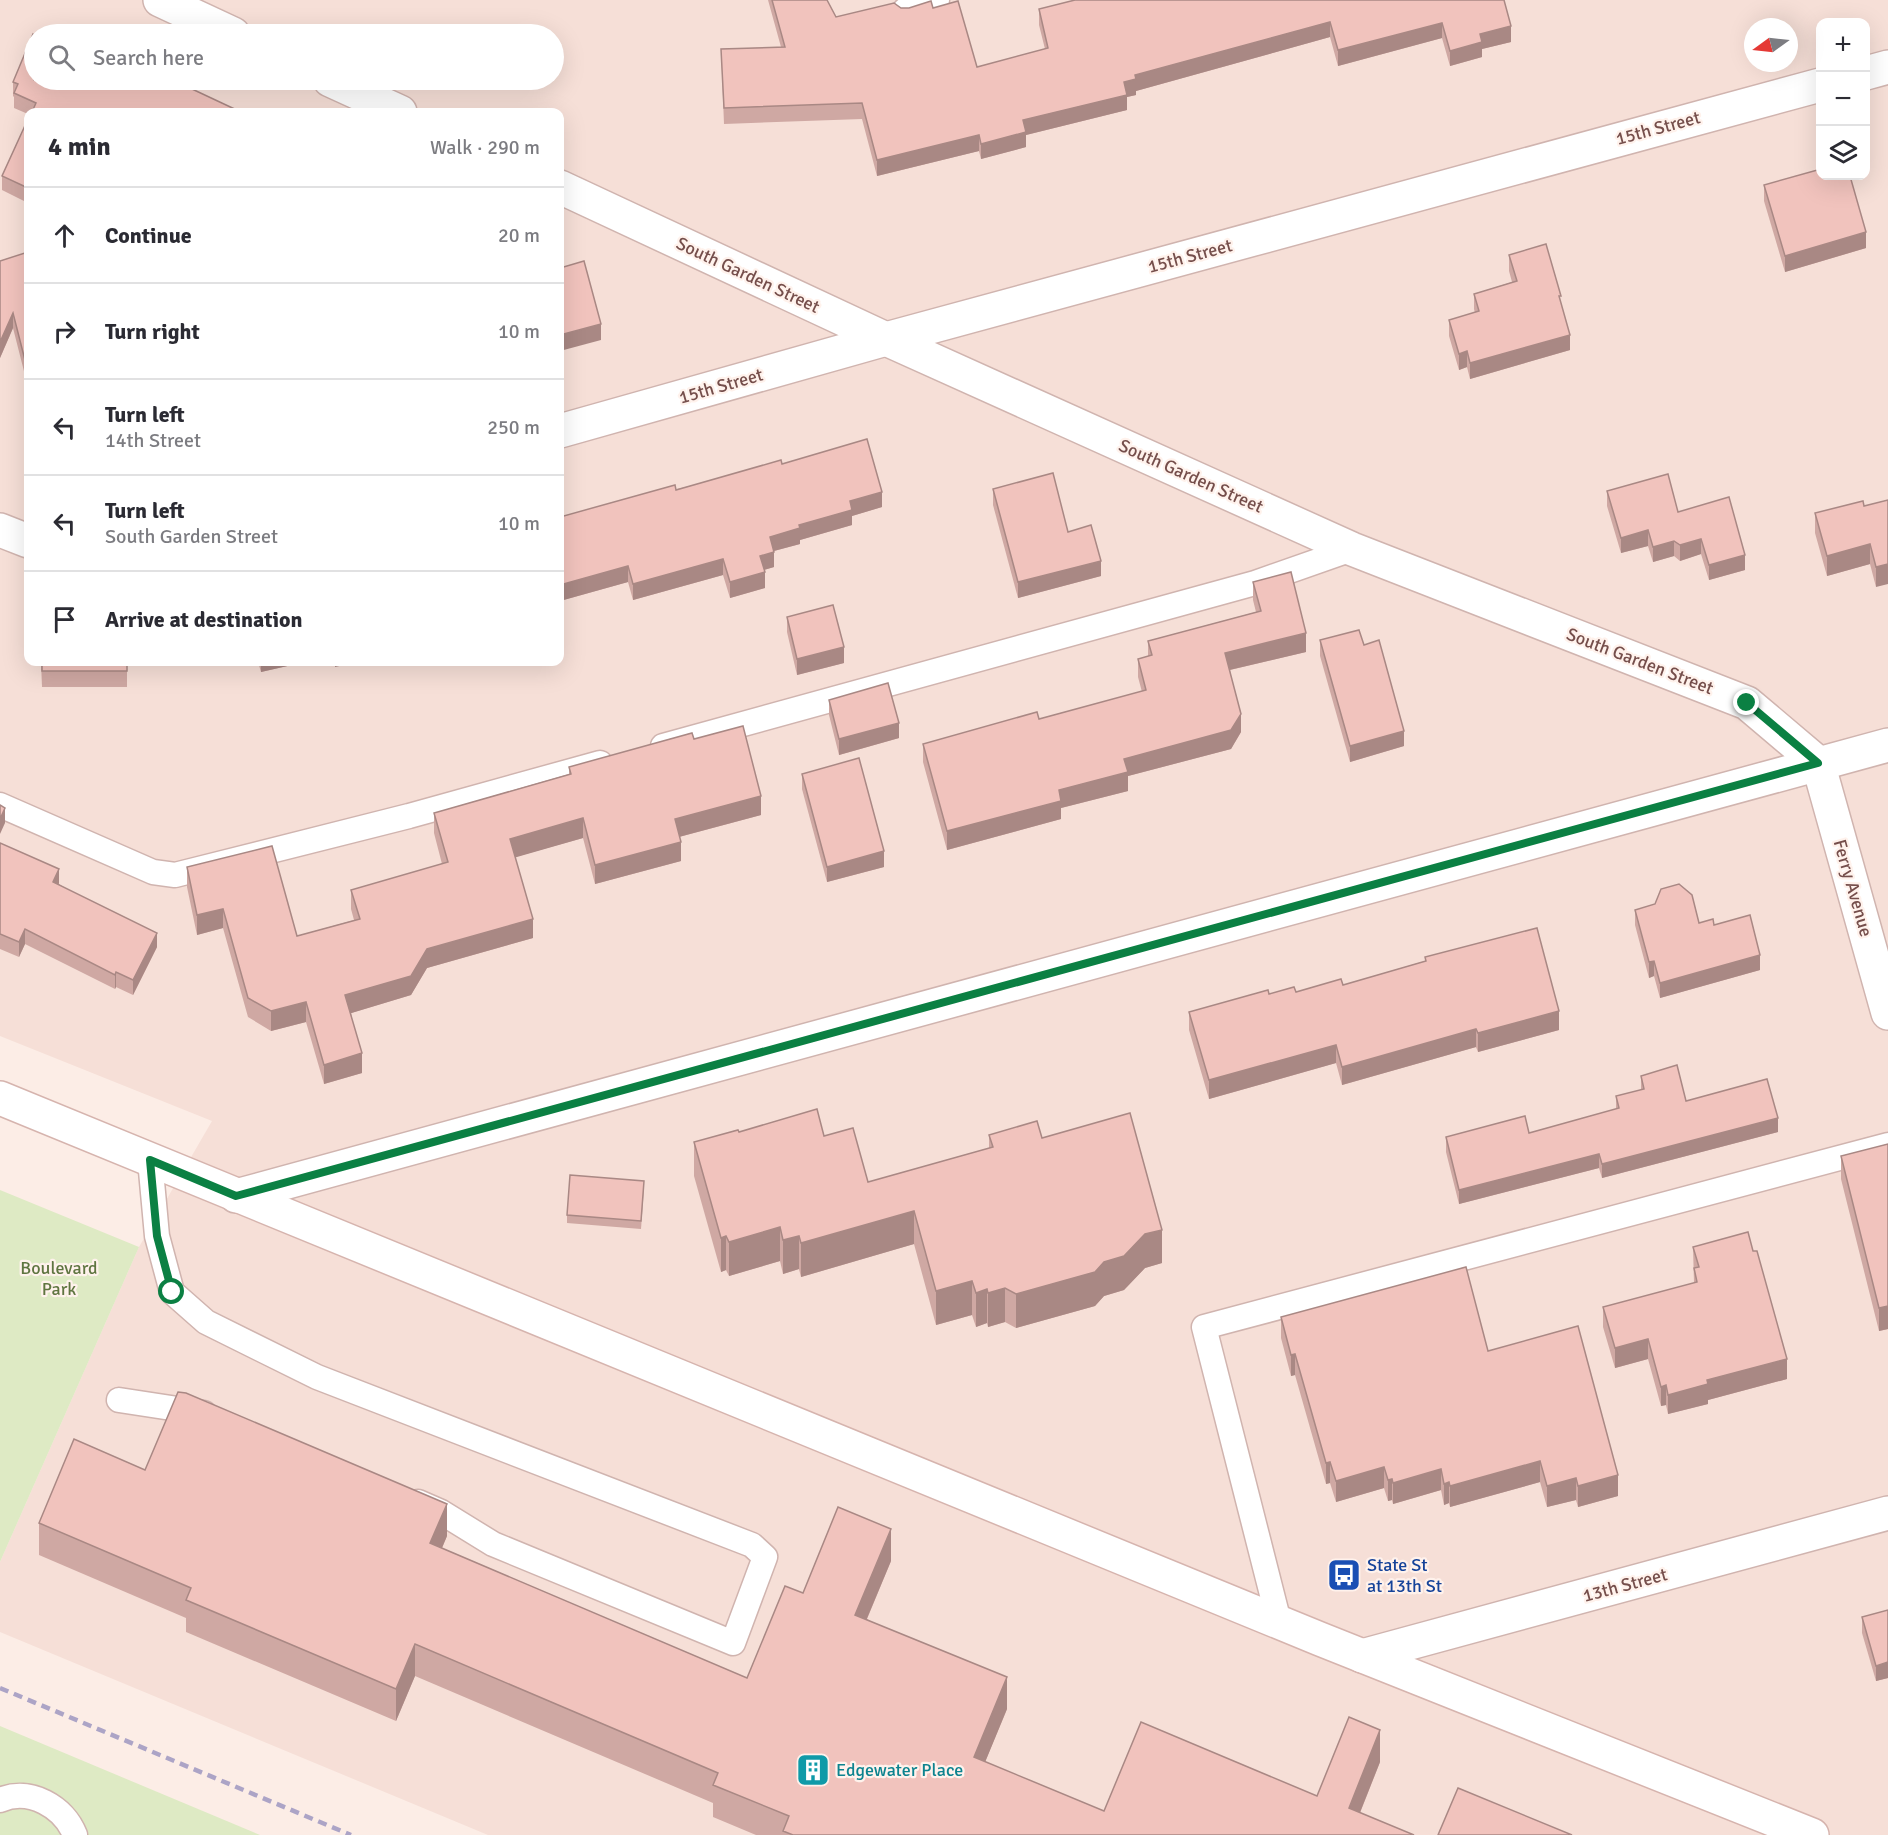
<!DOCTYPE html>
<meta charset="utf-8">
<style>
body{margin:0;font-family:Signika,sans-serif;background:#f2f2f3;color:#2b2b33}
.controls{position:absolute;right:18px;top:18px;display:grid;overflow:hidden;border-radius:12px;box-shadow:0 6px 24px #0002}
.controls button{width:54px;height:54px;display:grid;place-items:center;padding:0;border:0;border-bottom:2px solid #e1e1e2;background:#fff;color:#2b2b33;font:30px sans-serif}
.compass{position:absolute;left:1744px;top:18px;width:54px;height:54px;border-radius:50%;background:#fff;box-shadow:0 6px 24px #0002;rotate:255deg}
.stop{position:absolute;width:18px;height:18px;margin:-14px;border:4px solid #0b8043;border-radius:50%;background:#fff}
.stop.end{background:#0b8043;border-color:#fff;box-shadow:0 2px 6px #0008}
.list{margin:0;padding:0;list-style:none}
h2{display:flex;justify-content:space-between;align-items:center;height:78px;margin:0;padding:0 24px;font-size:26px}
h2 small{font-size:20px;font-weight:400;color:#7c7c81}
.list li{display:grid;grid-template-columns:39px 1fr auto;gap:18px;align-items:center;box-sizing:border-box;height:96px;padding:0 24px;border-top:2px solid #e1e1e2}
.list b{display:block;font-size:22px;white-space:nowrap}
.list p{margin:0;font-size:20px;white-space:nowrap;color:#7c7c81}
.list em{font-size:20px;font-style:normal;color:#7c7c81}
.icon{flex:none;width:33px;height:33px;fill:none;stroke:currentColor;stroke-width:2;stroke-linecap:round;stroke-linejoin:round}
.map{position:relative;flex:none;width:1888px;height:1835px;overflow:hidden}
.search{position:absolute;background:#fff;box-shadow:0 6px 24px #0002;left:24px;top:24px;width:540px;height:66px;display:flex;align-items:center;gap:15px;box-sizing:border-box;padding:0 21px;border-radius:33px;color:#7c7c81;font-size:22px}
.panel{position:absolute;background:#fff;box-shadow:0 6px 24px #0002;left:24px;top:108px;width:540px;height:558px;border-radius:12px}
.map>svg:first-child{display:block}
.residential{fill:#f6dfd7;fill-rule:evenodd}
.green{fill:#deeac4}
.lines{fill:none;stroke-linecap:round;stroke-linejoin:round}
.service-casing{stroke:#d0b4af;stroke-width:27}
.minor-casing{stroke:#d0b4af;stroke-width:36}
.tertiary-casing{stroke:#d0b4af;stroke-width:36}
.secondary-casing{stroke:#d6b4ae;stroke-width:36}
.service{stroke:#fff;stroke-width:24}
.minor{stroke:#fff;stroke-width:33}
.tertiary{stroke:#fff;stroke-width:33}
.secondary{stroke:#fff;stroke-width:33}
.rail{stroke:#aca4c6;stroke-width:4.5;stroke-dasharray:9 6;stroke-linecap:butt}
.wall{fill:#cfa8a3}
.shaded-wall{fill:#a98884}
.building{fill:#f1c3bd;stroke:#a98884;stroke-width:1.5}
.route{stroke:#0b8043;stroke-width:8}
.labels{text-anchor:middle;stroke-width:4.5;stroke-linejoin:round;paint-order:stroke}
.street-label{font-size:18px;fill:#754e4b;stroke:#fff2ec}
.park-label{font-size:18px;fill:#5f7540;stroke:#fff2ec}
.transit-label{font-size:18px;fill:#164399;stroke:#fff2ec;text-anchor:start}
.culture-label{font-size:18px;fill:#0d838f;stroke:#fff2ec;text-anchor:start}
</style>
<div class="map">
<svg width="1888" height="1835" viewBox="0 0 1888 1835">
<rect width="100%" height="100%" fill="#fcede6"/>
<!-- residential -->
<path class="residential" d="M0,0H1888V1835H488L0,1632V1562L139,1247L212,1121L0,1036ZM1820,22H1866V176H1820ZM1753,27H1789V63H1753ZM34,34H554V80H34ZM28,112H560V662H28Z"/>
<!-- green -->
<g class="green">
<path d="M0,1190L139,1247L0,1562Z"/>
<path d="M0,1726L260,1835H0Z"/>
</g>
<g class="lines">
<defs>
<g id="service">
<path d="M905,10L937,0"/>
<path d="M663,746L1255,583L1352,549"/>
<path d="M0,805L153,872L175,875L409,816L600,763"/>
<path d="M150,1160L157,1236L172,1292L206,1322L317,1377L752,1545L765,1557L733,1643L493,1544L441,1512L418,1502"/>
<path d="M119,1400L204,1413"/>
<path d="M1279,1622L1204,1327L1888,1145"/>
<path d="M0,1800C30,1787 64,1807 75,1835"/>
</g>
<g id="minor">
<path d="M160,0L233,34"/>
<path d="M1866,73L1888,67"/>
<path d="M330,80L400,112"/>
<path d="M560,187L886,339L1352,549L1747,703L1818,763L1888,1013"/>
<path d="M560,431L886,339L1820,85"/>
<path d="M0,530L28,541"/>
<path d="M1362,1656L1888,1513"/>
</g>
<path id="tertiary" d="M236,1196L1888,745"/>
<path id="secondary" d="M0,1098L1320,1639L1812,1835"/>
</defs>
<!-- service casing -->
<use href="#service" class="service-casing"/>
<!-- minor casing -->
<use href="#minor" class="minor-casing"/>
<!-- tertiary casing -->
<use href="#tertiary" class="tertiary-casing"/>
<!-- secondary casing -->
<use href="#secondary" class="secondary-casing"/>
<!-- service -->
<use href="#service" class="service"/>
<!-- minor -->
<use href="#minor" class="minor"/>
<!-- tertiary -->
<use href="#tertiary" class="tertiary"/>
<!-- secondary -->
<use href="#secondary" class="secondary"/>
<!-- rail -->
<path class="rail" d="M0,1688L351,1835"/>
</g>
<!-- wall -->
<g class="wall">
<path d="M768,0H827L836,17L901,8H933L977,67L1045,49L1039,25V9L1504,0L1511,42L1482,49V57L1450,66L1442,38L1338,66L1330,37L1136,91V95L1127,97V110L1026,135V147L981,159L979,151L877,176L862,119L724,124L721,49L781,47Z"/>
<path d="M34,80L171,88L241,112H28V114L14,108V97L13,96V82Z"/>
<path d="M28,119V203L2,190V176Z"/>
<path d="M1764,185L1866,248L1785,272L1764,201Z"/>
<path d="M28,252V387L13,328L0,358V261Z"/>
<path d="M1509,255L1561,306L1570,350L1470,379L1467,367L1459,370L1449,336V320L1475,313L1474,309V294L1512,282L1509,271Z"/>
<path d="M782,464L882,507L852,516V525L800,540V544L774,551V567L764,570L765,588L730,598L723,575L633,600L628,582L560,601V517Z"/>
<path d="M993,489L1068,532L1101,576L1018,598L993,505Z"/>
<path d="M1607,491L1678,512L1745,570L1709,580L1701,554L1680,561L1674,556L1653,562L1648,546L1621,553L1607,506Z"/>
<path d="M1888,500L1876,587L1870,564L1827,576L1815,533V513L1864,506Z"/>
<path d="M1253,582L1306,652L1230,670L1241,732L1231,749L1128,776V791L1061,808V819L947,850L923,762V744L1039,719L1142,692L1138,677V659L1148,656V641L1256,612L1253,600Z"/>
<path d="M787,617L844,663L797,675L787,632Z"/>
<path d="M1320,640L1364,645L1404,746L1350,762L1320,656Z"/>
<path d="M41,662H127V687H42Z"/>
<path d="M258,662H305L261,672Z"/>
<path d="M829,700L899,738L839,755L829,715Z"/>
<path d="M694,739L761,815L679,837L681,861L595,884L583,838L515,857L533,938L427,968L411,995L351,1013L362,1073L324,1084L306,1022L271,1031L248,1017L223,928L197,935L187,887V867L297,936L354,920L351,909V890L442,864L434,833V813L569,774V767Z"/>
<path d="M802,774L884,867L827,882L802,789Z"/>
<path d="M0,843L59,883V884L157,947L133,995L116,987L115,989L25,944L19,957L0,949Z"/>
<path d="M1635,910L1699,923L1714,925L1760,970L1660,998L1654,976L1649,978L1635,925Z"/>
<path d="M1425,957L1559,1030L1478,1052L1476,1047L1342,1085L1336,1063L1209,1099L1189,1030V1012L1269,994L1296,992L1343,985L1425,961Z"/>
<path d="M1641,1076L1686,1101L1778,1132L1602,1178L1599,1168L1459,1204L1446,1152V1137L1529,1133L1616,1109V1096L1641,1090Z"/>
<path d="M739,1132L824,1136L868,1182L989,1148V1135L1042,1138L1162,1263L1145,1268L1124,1290L1104,1296L1095,1306L1016,1328L1005,1322L988,1327L987,1323L976,1327L972,1315L936,1325L914,1244L801,1277L799,1269L783,1274L780,1261L729,1276L726,1270L721,1272L694,1176V1142Z"/>
<path d="M1888,1144V1329L1879,1331L1841,1179V1156Z"/>
<path d="M644,1188L641,1229L567,1223V1215Z"/>
<path d="M1693,1247L1787,1379L1708,1400V1404L1668,1414L1666,1405L1661,1406L1648,1359L1615,1368L1603,1327V1307L1694,1283Z"/>
<path d="M1281,1317L1488,1351L1618,1496L1578,1507L1576,1500L1547,1507L1540,1482L1450,1507L1449,1503L1444,1505L1441,1490L1393,1504L1392,1500L1388,1501L1384,1488L1336,1502L1330,1483L1326,1484L1295,1375L1291,1376L1281,1338Z"/>
<path d="M145,1470L447,1536L442,1548L747,1678L803,1593L891,1561L867,1619L1007,1709L985,1762L1104,1811L1317,1796L1380,1762L1360,1813L1414,1835H756L713,1817V1803L415,1676L396,1721L186,1632V1618L39,1555V1523Z"/>
<path d="M1888,1610V1678L1876,1681L1862,1633V1617Z"/>
</g>
<!-- shaded-wall -->
<g class="shaded-wall">
<path d="M1330,22V37L1136,91V95L1127,97V110L1026,135V147L981,159V144L1023,120L1124,82L1135,75Z"/>
<path d="M1442,23V38L1338,66V50Z"/>
<path d="M1511,26V42L1482,49V57L1450,66V51L1480,34Z"/>
<path d="M979,135V151L877,176V160Z"/>
<path d="M1866,232V248L1785,272V256Z"/>
<path d="M13,313V328L0,358V342Z"/>
<path d="M601,324V340L560,351V335Z"/>
<path d="M1570,335V350L1470,379V363Z"/>
<path d="M1467,351V367L1459,370V354Z"/>
<path d="M882,492V507L852,516V525L800,540V544L770,552V537L799,525L850,501Z"/>
<path d="M1648,530V546L1621,553V538Z"/>
<path d="M1701,539V554L1680,561V545Z"/>
<path d="M1674,541V556L1653,562V547Z"/>
<path d="M1870,544V564L1827,576V556Z"/>
<path d="M774,552V567L760,571V556Z"/>
<path d="M1745,555V570L1709,580V565Z"/>
<path d="M723,559V575L633,600V584Z"/>
<path d="M1101,561V576L1018,598V582Z"/>
<path d="M1888,564V584L1876,587V567Z"/>
<path d="M628,566V582L560,601V585Z"/>
<path d="M765,572V588L730,598V582Z"/>
<path d="M1306,633V652L1225,671V653Z"/>
<path d="M844,647V663L797,675V659Z"/>
<path d="M261,662H305L261,672Z"/>
<path d="M335,662H357L335,667Z"/>
<path d="M1241,714V732L1231,749L1128,776V791L1061,808V819L947,850V831L1059,790L1124,759Z"/>
<path d="M899,723V738L839,755V739Z"/>
<path d="M1404,731V746L1350,762V746Z"/>
<path d="M761,796V815L675,838V819Z"/>
<path d="M5,808V823L0,834V819Z"/>
<path d="M583,818V838L510,859V839Z"/>
<path d="M681,842V861L595,884V865Z"/>
<path d="M884,851V867L827,882V867Z"/>
<path d="M59,869V883L53,896V882Z"/>
<path d="M223,909V928L197,935V915Z"/>
<path d="M533,919V938L427,968L411,995L345,1015V995L427,949Z"/>
<path d="M25,929V944L19,957V942Z"/>
<path d="M157,933V947L133,995V980Z"/>
<path d="M1760,955V970L1660,998V983Z"/>
<path d="M1654,961V976L1649,978V962Z"/>
<path d="M116,972V987L115,989V975Z"/>
<path d="M306,1002V1022L271,1031V1011Z"/>
<path d="M1559,1011V1030L1478,1052V1033Z"/>
<path d="M1476,1029V1047L1342,1085V1067Z"/>
<path d="M1336,1045V1063L1209,1099V1080Z"/>
<path d="M362,1053V1073L324,1084V1065Z"/>
<path d="M1778,1118V1132L1602,1178V1164Z"/>
<path d="M1599,1154V1168L1459,1204V1190Z"/>
<path d="M914,1211V1244L801,1277V1243Z"/>
<path d="M780,1227V1261L729,1276V1242Z"/>
<path d="M1162,1230V1263L1145,1268L1124,1290L1104,1296L1095,1306L1016,1328V1294L1104,1262L1145,1234Z"/>
<path d="M726,1236V1270L721,1272V1238Z"/>
<path d="M799,1236V1269L783,1274V1240Z"/>
<path d="M972,1281V1315L936,1325V1291Z"/>
<path d="M1005,1288V1322L988,1327V1293Z"/>
<path d="M987,1289V1323L976,1327V1293Z"/>
<path d="M1888,1306V1329L1879,1331V1308Z"/>
<path d="M1648,1339V1359L1615,1368V1348Z"/>
<path d="M1295,1354V1375L1291,1376V1355Z"/>
<path d="M1787,1359V1379L1708,1400V1404L1668,1414V1395L1707,1380Z"/>
<path d="M1666,1385V1405L1661,1406V1387Z"/>
<path d="M1540,1461V1482L1450,1507V1486Z"/>
<path d="M1330,1462V1483L1326,1484V1463Z"/>
<path d="M1384,1467V1488L1336,1502V1481Z"/>
<path d="M1441,1469V1490L1393,1504V1483Z"/>
<path d="M1618,1475V1496L1578,1507V1486Z"/>
<path d="M1576,1478V1500L1547,1507V1486Z"/>
<path d="M1392,1479V1500L1388,1501V1480Z"/>
<path d="M1449,1482V1503L1444,1505V1484Z"/>
<path d="M447,1504V1536L430,1576V1543Z"/>
<path d="M891,1529V1561L855,1647V1615Z"/>
<path d="M415,1644V1676L396,1721V1689Z"/>
<path d="M1888,1662V1678L1876,1681V1666Z"/>
<path d="M1007,1677V1709L974,1789V1757Z"/>
<path d="M1380,1730V1762L1351,1835L1349,1808Z"/>
</g>
<!-- building -->
<g class="building">
<path d="M772,0H827L836,17L894,3L901,8H909L931,1L933,8L958,1L977,67L1048,48L1039,9L1075,0H1504L1511,26L1480,34L1482,42L1450,51L1442,23L1338,50L1330,22L1135,75L1136,79L1124,82L1127,95L1023,120L1026,132L981,144L979,135L877,160L862,103L724,108L721,49L785,47Z"/>
<path d="M33,34L34,35V80H154L171,88L175,81L241,112H32L36,103L14,93L18,84L13,82Z"/>
<path d="M28,119V188L2,176Z"/>
<path d="M1821,169V176H1850L1866,232L1785,256L1764,185Z"/>
<path d="M1546,244L1561,296H1559L1570,335L1470,363L1467,351L1459,354L1449,320L1479,311L1474,294L1517,281L1509,255Z"/>
<path d="M28,252V372L13,313L0,342V261Z"/>
<path d="M584,261L601,324L560,335V268Z"/>
<path d="M867,439L882,492L850,501L852,510L799,525L800,528L770,537L774,552L760,556L765,572L730,582L723,559L633,584L628,566L560,585V517L675,485L676,490L781,460L782,464Z"/>
<path d="M1053,473L1068,532L1091,525L1101,561L1018,582L993,489Z"/>
<path d="M1668,474L1678,512L1729,497L1745,555L1709,565L1701,539L1680,545L1674,541L1653,547L1648,530L1621,538L1607,491Z"/>
<path d="M1888,500V564L1876,567L1870,544L1827,556L1815,513L1863,501L1864,506Z"/>
<path d="M1291,572L1306,633L1225,653L1241,714L1231,730L1124,759L1128,772L1059,790L1061,801L947,831L923,744L1037,712L1039,719L1146,690L1138,659L1152,655L1148,641L1261,611L1253,582Z"/>
<path d="M833,605L844,647L797,659L787,617Z"/>
<path d="M1359,630L1364,645L1379,640L1404,731L1350,746L1320,640Z"/>
<rect x="42" y="662" width="85" height="9"/>
<path d="M888,683L899,723L839,739L829,700Z"/>
<path d="M743,726L761,796L675,819L681,842L595,865L583,818L510,839L533,919L427,949L411,976L345,995L362,1053L324,1065L306,1002L271,1011L248,998L223,909L197,915L187,867L272,846L297,936L360,919L351,890L448,862L434,813L571,774L569,767L692,733L694,739Z"/>
<path d="M859,758L884,851L827,867L802,774Z"/>
<path d="M0,805L5,808L0,819Z"/>
<path d="M0,843L59,869L53,882L157,933L133,980L116,972L115,975L25,929L19,942L0,934Z"/>
<path d="M1679,884L1692,895L1699,923L1713,919L1714,925L1750,915L1760,955L1660,983L1654,961L1649,962L1635,910L1655,904L1661,889Z"/>
<path d="M1537,928L1559,1011L1478,1033L1476,1029L1342,1067L1336,1045L1209,1080L1189,1012L1268,990L1269,994L1294,987L1296,992L1341,979L1343,985L1426,961L1425,957Z"/>
<path d="M1677,1065L1686,1101L1767,1079L1778,1118L1602,1164L1599,1154L1459,1190L1446,1137L1525,1116L1529,1133L1619,1108L1616,1096L1644,1089L1641,1076Z"/>
<path d="M817,1109L824,1136L853,1128L868,1182L993,1147L989,1135L1037,1121L1042,1138L1130,1113L1162,1230L1145,1234L1124,1256L1104,1262L1095,1272L1016,1294L1005,1288L988,1293L987,1289L976,1293L972,1281L936,1291L914,1211L801,1243L799,1236L783,1240L780,1227L729,1242L726,1236L721,1238L694,1142L738,1130L739,1132Z"/>
<path d="M1888,1144V1306L1879,1308L1841,1156Z"/>
<path d="M570,1175L644,1181L641,1221L567,1215Z"/>
<path d="M1748,1232L1753,1251H1757L1787,1359L1707,1380L1708,1384L1668,1395L1666,1385L1661,1387L1648,1339L1615,1348L1603,1307L1697,1282L1694,1268L1699,1267L1693,1247Z"/>
<path d="M1466,1267L1488,1351L1578,1326L1618,1475L1578,1486L1576,1478L1547,1486L1540,1461L1450,1486L1449,1482L1444,1484L1441,1469L1393,1483L1392,1479L1388,1480L1384,1467L1336,1481L1330,1462L1326,1463L1295,1354L1291,1355L1281,1317Z"/>
<path d="M178,1392L186,1393L447,1504L430,1543L747,1678L785,1586L803,1593L838,1507L891,1529L855,1615L1007,1677L974,1757L1104,1811L1141,1722L1317,1796L1349,1717L1380,1730L1349,1808L1414,1835H793L783,1831L789,1816L713,1785L718,1773L415,1644L396,1689L186,1600L191,1588L39,1523L74,1439L145,1470Z"/>
<path d="M1888,1610V1662L1876,1666L1862,1617Z"/>
<path d="M1458,1788L1572,1835H1438Z"/>
</g>
<g class="lines">
<!-- route -->
<path class="route" d="M172,1292L157,1236L150,1160L236,1196L1818,763L1747,703"/>
</g>
<!-- icons -->
<defs>
<symbol id="bus-square" viewBox="-11 -11 22 22"><rect x="-9" y="-9" width="18" height="18" rx="4" fill="#1a4fb4" stroke="#fff2ec"/><path d="M-5-6H5V4H4V6H2V4H-2V6H-4V4H-5ZM-3.5-4V0h7V-4ZM-3.5 1.2v1.5H-2V1.2ZM2 1.2v1.5H3.5V1.2Z" fill="#fff"/></symbol>
<symbol id="building-square" viewBox="-11 -11 22 22"><rect x="-9" y="-9" width="18" height="18" rx="4" fill="#0f9aa8" stroke="#fff2ec"/><path d="M-4-6H4V6H1V3H-1V6H-4ZM-2.5-4.3h1.7v1.8h-1.7ZM.8-4.3h1.7v1.8H.8ZM-2.5-1h1.7V.8h-1.7ZM.8-1h1.7V.8H.8Z" fill="#fff"/></symbol>
</defs>
<g fill-rule="evenodd">
<use href="#bus-square" x="1325" y="1556" width="38" height="38"/>
<use href="#building-square" x="794" y="1751" width="38" height="38"/>
</g>
<g class="labels">
<!-- street labels -->
<g class="street-label">
<text transform="translate(1658 128) rotate(-15)" y="6">15th Street</text>
<text transform="translate(1190 256) rotate(-15)" y="6">15th Street</text>
<text transform="translate(748 275) rotate(25)" y="6">South Garden Street</text>
<text transform="translate(721 386) rotate(-16)" y="6">15th Street</text>
<text transform="translate(1191 476) rotate(24)" y="6">South Garden Street</text>
<text transform="translate(1640 661) rotate(21)" y="6">South Garden Street</text>
<text transform="translate(1853 888) rotate(74)" y="6">Ferry Avenue</text>
<text transform="translate(1625 1585) rotate(-15)" y="6">13th Street</text>
</g>
<!-- park labels -->
<g class="park-label">
<text x="59" y="1274">Boulevard<tspan x="59" dy="21">Park</tspan></text>
</g>
<!-- transit labels -->
<g class="transit-label">
<text x="1367" y="1571">State St<tspan x="1367" dy="21">at 13th St</tspan></text>
</g>
<!-- culture labels -->
<g class="culture-label">
<text x="836" y="1776">Edgewater Place</text>
</g>
</g>
</svg>
<div class="controls">
<button>+</button>
<button>−</button>
<button><svg class="icon" aria-label="layers" viewBox="0 0 24 24"><path d="M12 4l9 5-9 5-9-5zM3 14l9 5 9-5"/></svg></button>
</div>
<svg class="compass" viewBox="-18 -18 36 36"><path d="M0-13l5 13h-10z" fill="#e53935"/><path d="M0 13l5-13h-10z" fill="#7c7c81"/></svg>
<div class="stop" style="left:172px;top:1292px"></div>
<div class="stop end" style="left:1747px;top:703px"></div>
<div class="search"><svg class="icon" aria-label="search" viewBox="0 0 24 24"><circle cx="10" cy="10" r="6"/><path d="M15 15l6 6"/></svg>Search here</div>
<section class="panel">
<h2>4 min<small>Walk · 290 m</small></h2>
<ul class="list">
<li><svg class="icon" aria-label="ahead" viewBox="0 0 24 24"><path d="M12 20V5M6 11l6-6 6 6"/></svg><div><b>Continue</b></div><em>20 m</em></li>
<li><svg class="icon" aria-label="right" viewBox="0 0 24 24"><path d="M7 20v-9h11M14 6l5 5-5 5"/></svg><div><b>Turn right</b></div><em>10 m</em></li>
<li><svg class="icon" aria-label="left" viewBox="0 0 24 24"><path d="M17 20v-9H6M10 6l-5 5 5 5"/></svg><div><b>Turn left</b><p>14th Street</p></div><em>250 m</em></li>
<li><svg class="icon" aria-label="left" viewBox="0 0 24 24"><path d="M17 20v-9H6M10 6l-5 5 5 5"/></svg><div><b>Turn left</b><p>South Garden Street</p></div><em>10 m</em></li>
<li><svg class="icon" aria-label="arrive" viewBox="0 0 24 24"><path d="M6 21V4h12l-3 4 3 4H6"/></svg><div><b>Arrive at destination</b></div></li>
</ul>
</section>
</div>
